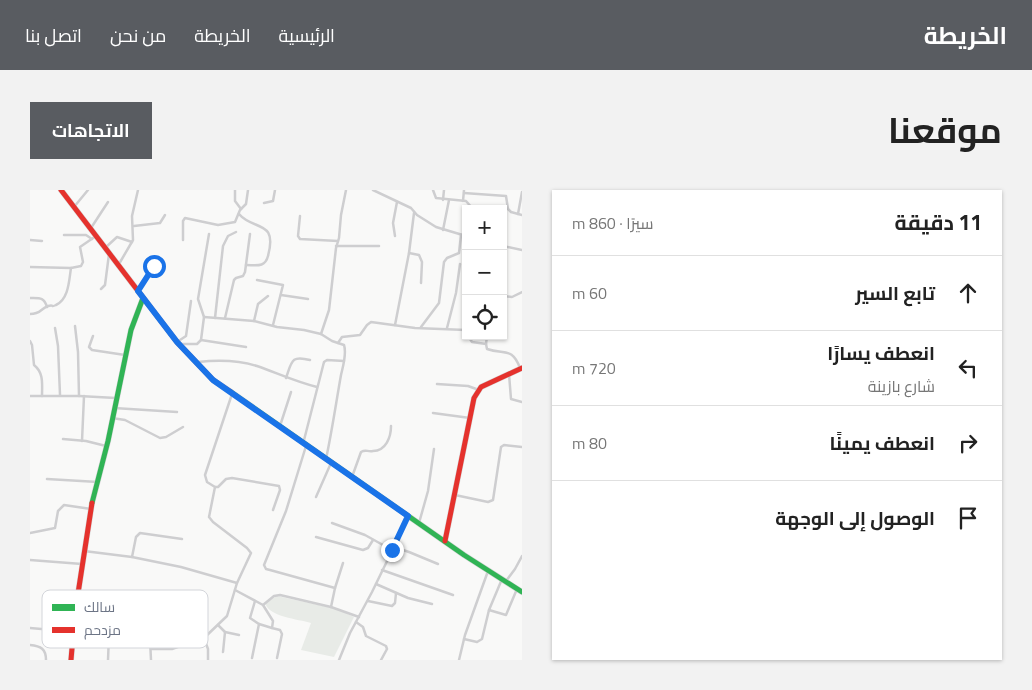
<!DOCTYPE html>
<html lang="ar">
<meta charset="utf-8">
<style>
body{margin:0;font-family:"Titillium Web",Cairo,sans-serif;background:#f2f2f2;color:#222;direction:rtl}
.controls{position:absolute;right:15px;top:15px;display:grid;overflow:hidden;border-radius:0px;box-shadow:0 1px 4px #0004}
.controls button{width:45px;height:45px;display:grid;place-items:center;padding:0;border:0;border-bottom:1px solid #e0e0e0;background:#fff;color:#222;font:25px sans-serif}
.stop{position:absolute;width:15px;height:15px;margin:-11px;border:4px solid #1a73e8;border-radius:50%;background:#fff}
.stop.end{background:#1a73e8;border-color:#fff;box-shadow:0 1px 5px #0008}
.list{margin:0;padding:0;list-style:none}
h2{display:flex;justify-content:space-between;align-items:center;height:65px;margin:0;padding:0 20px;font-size:21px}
h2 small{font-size:16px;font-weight:400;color:#767676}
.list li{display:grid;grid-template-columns:32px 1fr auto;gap:15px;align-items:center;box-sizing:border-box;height:75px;padding:0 20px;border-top:1px solid #e0e0e0}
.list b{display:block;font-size:19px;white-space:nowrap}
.list p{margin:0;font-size:16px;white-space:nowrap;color:#767676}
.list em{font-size:16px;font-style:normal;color:#767676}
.icon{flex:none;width:28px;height:28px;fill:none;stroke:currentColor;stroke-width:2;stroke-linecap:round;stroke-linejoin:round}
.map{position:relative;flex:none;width:492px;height:470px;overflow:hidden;direction:ltr;border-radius:0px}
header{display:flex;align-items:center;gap:30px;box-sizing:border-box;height:70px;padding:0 25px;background:#595c61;color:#fff}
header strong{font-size:24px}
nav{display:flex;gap:28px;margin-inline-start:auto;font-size:18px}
.intro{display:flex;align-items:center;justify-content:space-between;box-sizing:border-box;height:120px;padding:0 30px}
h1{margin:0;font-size:35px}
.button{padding:12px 22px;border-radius:0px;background:#595c61;color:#fff;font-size:18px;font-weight:700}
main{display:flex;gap:30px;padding:0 30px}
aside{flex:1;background:#fff;border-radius:0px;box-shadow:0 1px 4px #0004}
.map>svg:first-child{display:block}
.green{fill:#e8ebe7}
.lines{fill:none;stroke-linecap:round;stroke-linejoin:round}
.fast-casing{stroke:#d5d5d6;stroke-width:6}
.jam-casing{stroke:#d5d5d6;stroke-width:6}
.street{stroke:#ceced0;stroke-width:2.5}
.fast{stroke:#30b455;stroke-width:5}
.jam{stroke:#e5322d;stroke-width:5}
.route{stroke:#1a73e8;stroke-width:6}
.key{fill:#fff;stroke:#d3d5da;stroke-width:1}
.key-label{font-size:14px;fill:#6c7485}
</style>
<header>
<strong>الخريطة</strong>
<nav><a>الرئيسية</a><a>الخريطة</a><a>من نحن</a><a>اتصل بنا</a></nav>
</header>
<div class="intro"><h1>موقعنا</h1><a class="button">الاتجاهات</a></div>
<main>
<aside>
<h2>11 دقيقة<small>سيرًا · 860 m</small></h2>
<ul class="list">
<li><svg class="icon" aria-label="ahead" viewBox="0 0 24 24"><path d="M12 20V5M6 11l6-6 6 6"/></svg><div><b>تابع السير</b></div><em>60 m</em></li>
<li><svg class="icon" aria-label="left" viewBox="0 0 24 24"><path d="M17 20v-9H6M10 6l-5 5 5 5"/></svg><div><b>انعطف يسارًا</b><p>شارع بازينة</p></div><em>720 m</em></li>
<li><svg class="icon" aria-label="right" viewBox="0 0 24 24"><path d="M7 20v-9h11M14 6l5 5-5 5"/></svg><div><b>انعطف يمينًا</b></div><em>80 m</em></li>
<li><svg class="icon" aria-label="arrive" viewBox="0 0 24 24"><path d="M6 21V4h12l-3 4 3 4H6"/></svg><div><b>الوصول إلى الوجهة</b></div></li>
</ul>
</aside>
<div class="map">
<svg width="492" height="470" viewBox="0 0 492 470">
<rect width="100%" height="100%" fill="#f9f9f8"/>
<!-- green -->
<path class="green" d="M247,406L307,419L324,427L304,467L271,460L281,433C268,429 239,427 235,413Z"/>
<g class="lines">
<defs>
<g id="fast">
<path d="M201,202L434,365L492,402"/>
<path d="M62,313L78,251L101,140L113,108"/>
</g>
<g id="jam">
<path d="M31,0L147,152L183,190L201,202"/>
<path d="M415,351L444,208L451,197L492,178"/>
<path d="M41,470L45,423L62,313"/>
</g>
</defs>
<!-- fast casing -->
<use href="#fast" class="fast-casing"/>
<!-- jam casing -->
<use href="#jam" class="jam-casing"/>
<!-- street -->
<g class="street">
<path d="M205,0V11L211,19"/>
<path d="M343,0L381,18L387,25L406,37L436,46"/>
<path d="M403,0L406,8L436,11L443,19"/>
<path d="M434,3L476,6L478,19L481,22L492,25"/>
<path d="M413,10L414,0"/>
<path d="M433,11L434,0"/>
<path d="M234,13L243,11L245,0"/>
<path d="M44,17L58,0"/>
<path d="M209,24C223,41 248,29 238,66C235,78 226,75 216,75"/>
<path d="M488,24L492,2"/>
<path d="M270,26L268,46L270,49L308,51"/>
<path d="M104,36L130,33L135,25"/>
<path d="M61,38L78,12"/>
<path d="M413,40L419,10"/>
<path d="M34,45H56L62,49"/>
<path d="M365,46L363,33L367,12"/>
<path d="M0,50L12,51"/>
<path d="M153,50V31L155,28L188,35L205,32L210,20L216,14L218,0"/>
<path d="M306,56H349"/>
<path d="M473,56L492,60"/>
<path d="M75,58L87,47L102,52"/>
<path d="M379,63L389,65L392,72L391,93"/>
<path d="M89,74L103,50L102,26L108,0"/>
<path d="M0,77L41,78L51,76L53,72L50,57L66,46"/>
<path d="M227,90L253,95L243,135"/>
<path d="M71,99L75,95L79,64"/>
<path d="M108,100L123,76L131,72"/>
<path d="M251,105L278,109"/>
<path d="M473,106L482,107L492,102"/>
<path d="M0,108C10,108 14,107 17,117"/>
<path d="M0,124C11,124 10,119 18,116C25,114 20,118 26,115C39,109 39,90 41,78"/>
<path d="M174,127L224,131L247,137L274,140L291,144L302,151L314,155C317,164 313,176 311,185C306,213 302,241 296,269"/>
<path d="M185,128L193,56L198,46L206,42"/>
<path d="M195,128L204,90L206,88L213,86L215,82L220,44"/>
<path d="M224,131L228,114L238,106"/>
<path d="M365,135L379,63L384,23"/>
<path d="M45,136L48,162L49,206"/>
<path d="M391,137L409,113L414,72L417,68L429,63L431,45"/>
<path d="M25,138L28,156L30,205"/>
<path d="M417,138L426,103L430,74"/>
<path d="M291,144L299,120L306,58L309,48L311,25L316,0"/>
<path d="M63,146L59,157L62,160L95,165"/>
<path d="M438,146L442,152L456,154L457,159C475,165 482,157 490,178"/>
<path d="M171,150L216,157"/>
<path d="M0,151L2,155L4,175C14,183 12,194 12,206"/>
<path d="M147,152L156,146L161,111"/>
<path d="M308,153L312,147L330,145L337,135L341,132L385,138L436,140"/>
<path d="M150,154H167L171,150L174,127L168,109L179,44"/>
<path d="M456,154L457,146"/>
<path d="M168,172C187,170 208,170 227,176C247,183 266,192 287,197"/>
<path d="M479,184L481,209L492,212"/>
<path d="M256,188C262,171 261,165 280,170"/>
<path d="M407,194L438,196L449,200"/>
<path d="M0,206H49L86,208"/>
<path d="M84,218L147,222"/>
<path d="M403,223L440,228"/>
<path d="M82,228L95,230L130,248L136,247L153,237"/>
<path d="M250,236L261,202"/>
<path d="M33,249L56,251L76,256"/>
<path d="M52,251L54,206"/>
<path d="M273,254L294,172L297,170L314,171"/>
<path d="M276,256L256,321L234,375L236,379L240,380L305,398L301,417"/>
<path d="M322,287L331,262C336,259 337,262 343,261C356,261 361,247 361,236"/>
<path d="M17,289L68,292"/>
<path d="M185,297H188L196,289L202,288L249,296L250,300L243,320"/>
<path d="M425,305L458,312L463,310L471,257L474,255L492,257"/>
<path d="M286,307L301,273"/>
<path d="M302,333L335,345L362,360H373L379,362L408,374"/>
<path d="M389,333L398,301L404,259"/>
<path d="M0,343L25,338L28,321L34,315L61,319"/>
<path d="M286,347L333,360L338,358L343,350"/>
<path d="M54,361L102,367L106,347L110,343L152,349"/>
<path d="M102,367L151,377L207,393"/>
<path d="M0,370L52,374"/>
<path d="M352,380L423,405"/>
<path d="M476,391L485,379L492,366"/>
<path d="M346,394L378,408L402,414"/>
<path d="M305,398L313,373"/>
<path d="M205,400L233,415L244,406L250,405L301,417L329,427"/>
<path d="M225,411L220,428L229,434"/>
<path d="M338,411L362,416L365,413L366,403"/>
<path d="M233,415L243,431L242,438L250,440L252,444L247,468"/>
<path d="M459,420L476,425L487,399"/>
<path d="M326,432L333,437L336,446L356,456L357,459L351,470"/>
<path d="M188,435L195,442L209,445"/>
<path d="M0,438L23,440"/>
<path d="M43,441L120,449L121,470"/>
<path d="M434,449L447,452L452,449L459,420L472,389"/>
<path d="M0,455C11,456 16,459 16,470"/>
<path d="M121,459H142L162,452H175"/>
<path d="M193,462L195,442"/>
<path d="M222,468L229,434L242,438"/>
<path d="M78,470L79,445"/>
<path d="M178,470V459L174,448L197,426L207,393L221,363L217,358L183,332L179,327L185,297L177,292L175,285L202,204"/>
<path d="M309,470L320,443L342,402L379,326"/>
<path d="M429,470L435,445L458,381"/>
</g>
<!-- fast -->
<use href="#fast" class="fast"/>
<!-- jam -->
<use href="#jam" class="jam"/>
</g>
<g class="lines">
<!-- route -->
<path class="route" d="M124,76L108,101L147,152L183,190L378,326L362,360"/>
</g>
<!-- legend -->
<rect x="12" y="400" width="166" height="58" rx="8" class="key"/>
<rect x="22" y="414" width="23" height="7" fill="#30b455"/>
<rect x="22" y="437" width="23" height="6" fill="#e5322d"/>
<g class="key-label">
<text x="54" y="422">سالك</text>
<text x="54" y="445">مزدحم</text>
</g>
</svg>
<div class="controls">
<button>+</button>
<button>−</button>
<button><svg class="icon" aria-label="locate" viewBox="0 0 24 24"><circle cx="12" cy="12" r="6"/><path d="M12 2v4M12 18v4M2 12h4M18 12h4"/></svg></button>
</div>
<div class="stop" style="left:124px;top:76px"></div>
<div class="stop end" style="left:362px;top:360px"></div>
</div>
</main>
